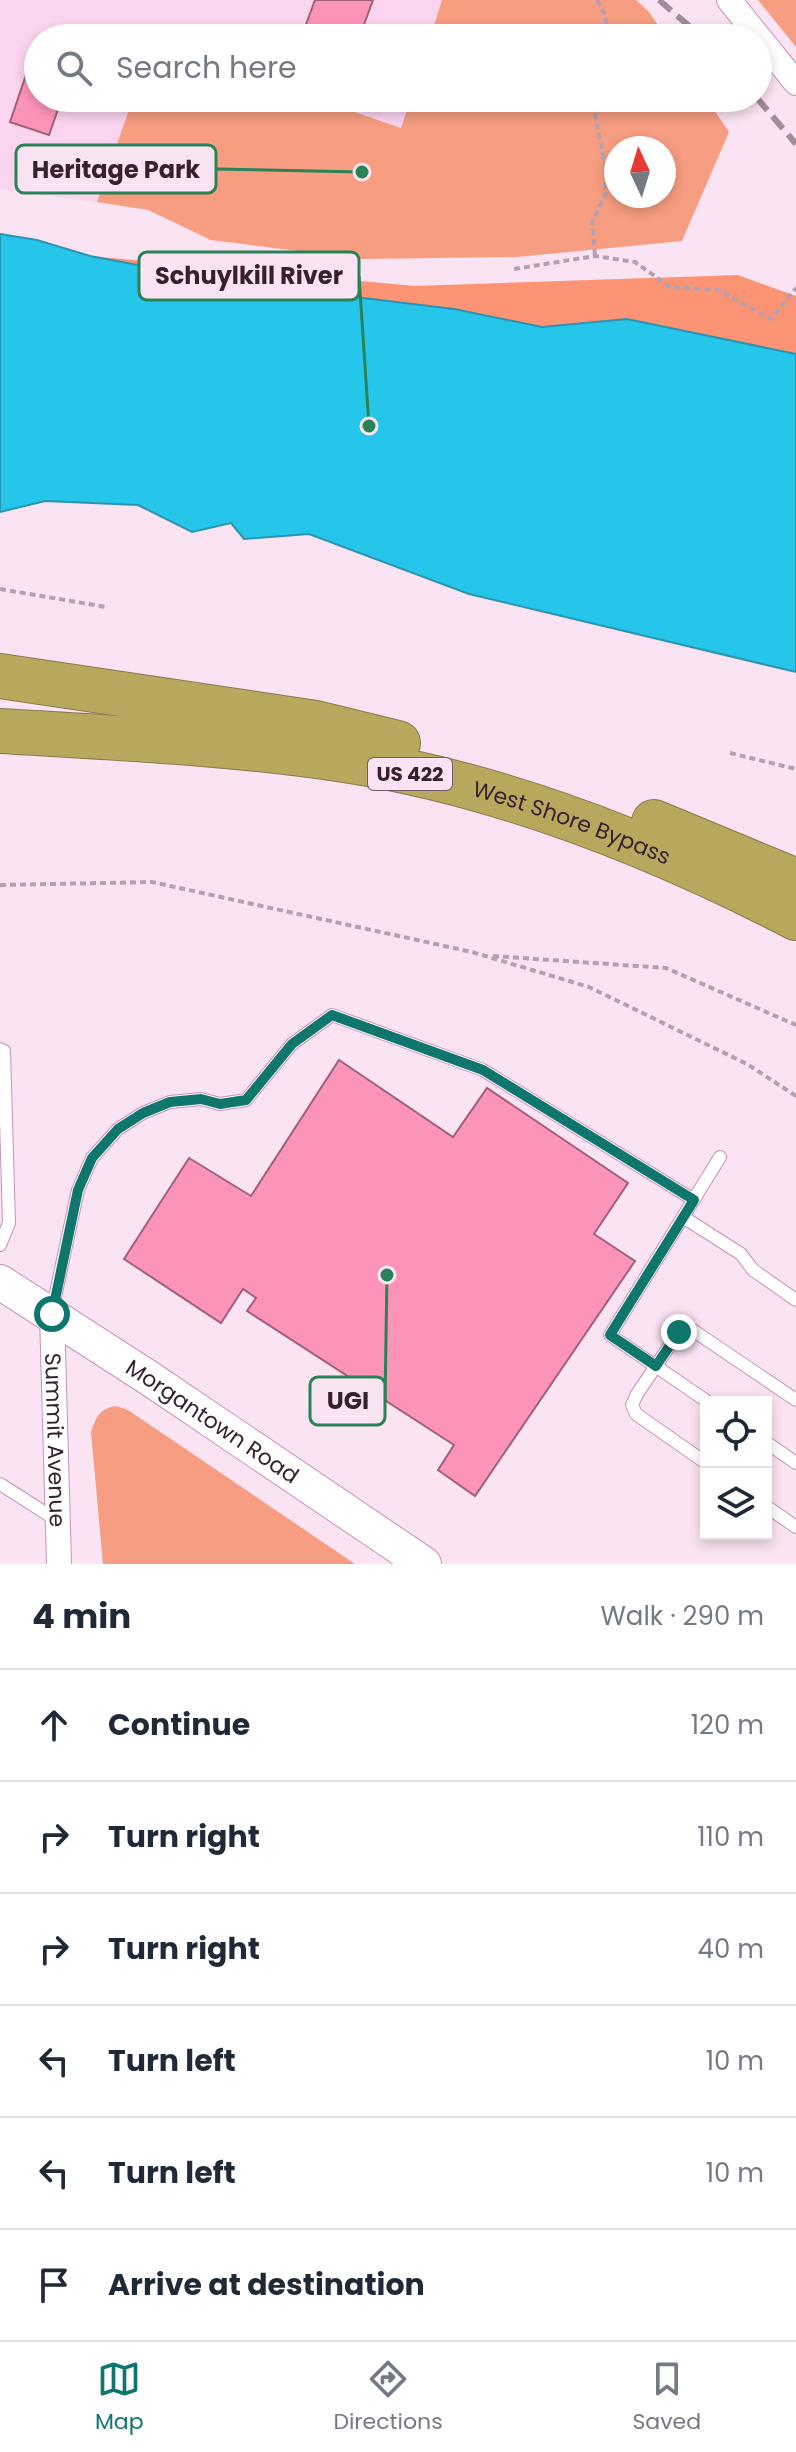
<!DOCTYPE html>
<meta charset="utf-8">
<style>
body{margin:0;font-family:Poppins,sans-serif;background:#f6f6f7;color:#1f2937}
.controls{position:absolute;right:24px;bottom:24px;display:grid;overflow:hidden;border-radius:0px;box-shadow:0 4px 12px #0003}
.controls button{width:72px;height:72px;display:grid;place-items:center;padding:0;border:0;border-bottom:2px solid #e0e1e3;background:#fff;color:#1f2937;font:40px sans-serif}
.compass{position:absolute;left:604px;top:136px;width:72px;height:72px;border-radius:50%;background:#fff;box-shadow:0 4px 12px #0003;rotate:356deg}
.stop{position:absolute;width:24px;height:24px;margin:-18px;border:6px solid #0f766e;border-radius:50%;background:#fff}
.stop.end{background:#0f766e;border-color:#fff;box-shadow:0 2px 8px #0008}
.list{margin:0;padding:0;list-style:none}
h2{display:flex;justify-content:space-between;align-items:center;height:104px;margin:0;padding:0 32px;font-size:34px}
h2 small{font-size:26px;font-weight:400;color:#747a83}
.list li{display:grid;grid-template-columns:52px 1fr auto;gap:24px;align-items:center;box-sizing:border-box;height:112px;padding:0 32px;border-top:2px solid #e0e1e3}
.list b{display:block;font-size:30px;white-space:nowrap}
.list em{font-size:26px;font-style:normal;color:#747a83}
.icon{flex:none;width:44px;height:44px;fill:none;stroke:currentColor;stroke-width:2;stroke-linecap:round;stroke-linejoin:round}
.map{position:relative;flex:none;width:796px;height:1564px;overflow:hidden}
.search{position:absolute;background:#fff;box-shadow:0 4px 12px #0003;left:24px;right:24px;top:24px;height:88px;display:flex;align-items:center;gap:20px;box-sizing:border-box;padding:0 28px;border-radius:44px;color:#747a83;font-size:30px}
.sheet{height:776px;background:#fff}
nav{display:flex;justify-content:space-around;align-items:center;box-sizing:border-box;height:112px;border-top:2px solid #e0e1e3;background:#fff;font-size:22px;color:#747a83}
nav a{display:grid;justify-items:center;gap:4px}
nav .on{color:#0f766e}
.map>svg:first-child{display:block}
.built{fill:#fbd4ef}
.green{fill:#f79d81;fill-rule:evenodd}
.forest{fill:#fa9475}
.water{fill:#26c6ea;stroke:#2b94b2;stroke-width:2}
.building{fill:#fc94b9;stroke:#9e6277;stroke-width:2}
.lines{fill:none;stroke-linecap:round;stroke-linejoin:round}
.service-casing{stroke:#c892b8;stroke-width:14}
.minor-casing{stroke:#c892b8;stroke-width:26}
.secondary-casing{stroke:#c892b8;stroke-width:36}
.motorway-casing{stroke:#8a794d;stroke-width:46}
.path{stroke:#b6a0af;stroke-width:4;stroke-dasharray:6 4;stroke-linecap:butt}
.service{stroke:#fff;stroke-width:12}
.minor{stroke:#fff;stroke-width:24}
.secondary{stroke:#fff;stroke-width:34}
.motorway{stroke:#b8a85d;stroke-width:44}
.rail{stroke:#a28b9a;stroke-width:6;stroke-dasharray:16 8;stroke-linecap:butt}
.route{stroke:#0f766e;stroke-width:10}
.labels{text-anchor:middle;stroke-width:8;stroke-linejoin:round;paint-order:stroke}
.shield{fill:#fae3f2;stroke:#715b6a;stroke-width:2}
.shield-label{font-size:20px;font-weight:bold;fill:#362130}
.street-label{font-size:22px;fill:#362130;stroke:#fae3f2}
.leader{fill:none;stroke:#2a8257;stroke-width:3}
.callout-dot{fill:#2a8257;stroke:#fae3f2;stroke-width:3}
.callout{fill:#fae3f2;stroke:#2a8257;stroke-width:3}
.callout-label{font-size:24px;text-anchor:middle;font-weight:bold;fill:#362130}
</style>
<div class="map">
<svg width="796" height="1564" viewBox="0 0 796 1564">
<rect width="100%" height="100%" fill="#fae3f2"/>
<!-- built -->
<g class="built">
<path d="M0,0H442L430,38H38V98H133L97,202L0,189Z"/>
<path d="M314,98H411L401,128Z"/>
</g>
<!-- green -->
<g class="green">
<path d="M442,0H636L649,12L667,38H430Z"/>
<path d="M758,0H796V47Z"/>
<path d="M133,98H314L401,128L411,98H706L729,132L682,241L517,257L362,259L211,240L148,210L97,202ZM664,148V196H616V148Z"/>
<path d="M116,1406L128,1410L355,1564H103L91,1432C96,1417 99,1409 116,1406Z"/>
</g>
<!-- forest -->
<path class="forest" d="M90,256L415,286L738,275L796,296V354L627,319L543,327L454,309L223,281Z"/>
<!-- water -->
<path class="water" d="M0,234L37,240L90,256L223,281L454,309L542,327L627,319L796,354V672L469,594L309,534L244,539L231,523L192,532L138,505L45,501L0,512Z"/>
<!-- building -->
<g class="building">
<path d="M315,0H373L359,38L347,34L345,38H301Z"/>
<path d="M29,66L38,69V98H62L49,135L10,122Z"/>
<path d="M339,1060L453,1137L487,1088L628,1183L594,1234L635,1261L475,1496L438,1470L454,1445L247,1311L256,1298L243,1289L221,1323L124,1259L189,1158L251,1196Z"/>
</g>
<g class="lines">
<defs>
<g id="service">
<path d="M0,1049L4,1051L9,1223L0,1245"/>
<path d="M683,1217L741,1254L753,1270L796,1300"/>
<path d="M52,1311L78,1190L92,1158L118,1129L143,1113L170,1102L201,1099L220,1104L246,1100L292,1044L332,1015L483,1070L694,1200"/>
<path d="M708,1402L610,1335L720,1157"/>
<path d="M766,1442L796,1463"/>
<path d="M706,1463L636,1414L632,1405L637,1394L679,1332L686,1329L694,1331L796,1400"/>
<path d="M0,1484L58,1521"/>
<path d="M766,1506L796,1527"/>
</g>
<g id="minor">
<path d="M729,0L796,83"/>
<path id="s1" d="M52,1314L59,1564"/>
</g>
<g id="secondary">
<path id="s2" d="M0,1282L149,1378L424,1564"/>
</g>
<g id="motorway">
<path d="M0,676L316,723L398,743"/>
<path id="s3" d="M0,731C117,738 235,743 351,761C506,786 657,846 796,918"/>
<path d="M654,822L796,881"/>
</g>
</defs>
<!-- service casing -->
<use href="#service" class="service-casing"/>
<!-- minor casing -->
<use href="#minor" class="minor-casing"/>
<!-- secondary casing -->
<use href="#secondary" class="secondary-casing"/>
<!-- motorway casing -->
<use href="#motorway" class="motorway-casing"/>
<!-- path -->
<g class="path">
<path d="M597,0L604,13L610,38"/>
<path d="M595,255L592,222L606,193V169L595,115L598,98"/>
<path d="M514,269L595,256L635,262L670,287L718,290L771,319L796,288"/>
<path d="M0,589L106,607"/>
<path d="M730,753L796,769"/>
<path d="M0,885L152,882L472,952L589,987L747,1064L796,1096"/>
<path d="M493,956L666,968L796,1025"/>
</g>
<!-- service -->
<use href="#service" class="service"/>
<!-- minor -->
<use href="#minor" class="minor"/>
<!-- secondary -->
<use href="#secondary" class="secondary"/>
<!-- motorway -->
<use href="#motorway" class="motorway"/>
<!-- rail -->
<g class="rail">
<path d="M659,0L703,38"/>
<path d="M757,98L796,144"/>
</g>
</g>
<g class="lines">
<!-- route -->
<path class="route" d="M52,1314L78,1190L92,1158L118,1129L143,1113L170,1102L201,1099L220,1104L246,1100L292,1044L332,1015L483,1070L694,1200L610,1335L656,1366L679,1332"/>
</g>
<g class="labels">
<!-- shield labels -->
<rect class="shield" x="368" y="758" width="84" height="32" rx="6"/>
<g class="shield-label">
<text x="410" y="781">US 422</text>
</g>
<!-- street labels -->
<g class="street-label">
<text dy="8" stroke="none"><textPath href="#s3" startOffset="582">West Shore Bypass</textPath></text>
<text dy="8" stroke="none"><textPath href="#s2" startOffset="254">Morgantown Road</textPath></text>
<text dy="8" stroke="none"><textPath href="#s1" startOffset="126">Summit Avenue</textPath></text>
</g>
</g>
<!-- callouts -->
<path class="leader" d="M362 172L216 169M369 426L359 276M387 1275L385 1401"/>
<g class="callout-dot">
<circle cx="362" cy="172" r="8"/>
<circle cx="369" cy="426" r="8"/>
<circle cx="387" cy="1275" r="8"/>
</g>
<g class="callout">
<rect x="16" y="145" width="200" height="48" rx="8"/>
<rect x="139" y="252" width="220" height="48" rx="8"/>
<rect x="310" y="1377" width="75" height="48" rx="8"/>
</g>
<g class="callout-label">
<text x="116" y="178">Heritage Park</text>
<text x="249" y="284">Schuylkill River</text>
<text x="348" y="1409">UGI</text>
</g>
</svg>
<div class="controls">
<button><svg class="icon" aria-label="locate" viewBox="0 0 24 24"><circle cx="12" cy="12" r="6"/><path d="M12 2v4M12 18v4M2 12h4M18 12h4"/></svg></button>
<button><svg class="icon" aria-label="layers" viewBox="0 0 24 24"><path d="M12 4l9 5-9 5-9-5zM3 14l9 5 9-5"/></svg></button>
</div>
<svg class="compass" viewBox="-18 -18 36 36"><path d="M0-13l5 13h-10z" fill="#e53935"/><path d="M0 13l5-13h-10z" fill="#747a83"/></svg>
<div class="stop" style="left:52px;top:1314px"></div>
<div class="stop end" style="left:679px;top:1332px"></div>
<div class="search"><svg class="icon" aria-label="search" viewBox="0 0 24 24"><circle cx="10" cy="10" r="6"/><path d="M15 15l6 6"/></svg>Search here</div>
</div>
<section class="sheet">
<h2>4 min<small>Walk · 290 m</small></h2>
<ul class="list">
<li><svg class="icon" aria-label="ahead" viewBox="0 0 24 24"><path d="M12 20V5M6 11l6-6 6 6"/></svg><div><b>Continue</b></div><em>120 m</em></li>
<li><svg class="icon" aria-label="right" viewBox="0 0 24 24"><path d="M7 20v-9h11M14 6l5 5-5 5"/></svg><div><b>Turn right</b></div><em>110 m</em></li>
<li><svg class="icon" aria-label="right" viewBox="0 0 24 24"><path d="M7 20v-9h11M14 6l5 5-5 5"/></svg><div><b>Turn right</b></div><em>40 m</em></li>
<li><svg class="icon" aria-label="left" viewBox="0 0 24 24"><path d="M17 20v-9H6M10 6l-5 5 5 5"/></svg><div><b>Turn left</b></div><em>10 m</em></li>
<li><svg class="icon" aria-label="left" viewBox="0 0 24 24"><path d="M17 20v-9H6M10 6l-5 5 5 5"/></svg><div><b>Turn left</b></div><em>10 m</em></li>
<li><svg class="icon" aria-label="arrive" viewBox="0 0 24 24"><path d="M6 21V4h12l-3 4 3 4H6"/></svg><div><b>Arrive at destination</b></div></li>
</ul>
</section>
<nav>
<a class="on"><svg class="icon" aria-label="map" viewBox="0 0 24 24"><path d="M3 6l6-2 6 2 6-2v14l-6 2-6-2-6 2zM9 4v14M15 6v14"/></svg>Map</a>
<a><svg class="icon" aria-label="directions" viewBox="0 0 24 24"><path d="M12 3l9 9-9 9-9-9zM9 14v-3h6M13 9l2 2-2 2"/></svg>Directions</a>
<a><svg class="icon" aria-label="saved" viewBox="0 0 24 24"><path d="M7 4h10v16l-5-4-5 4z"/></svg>Saved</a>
</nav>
